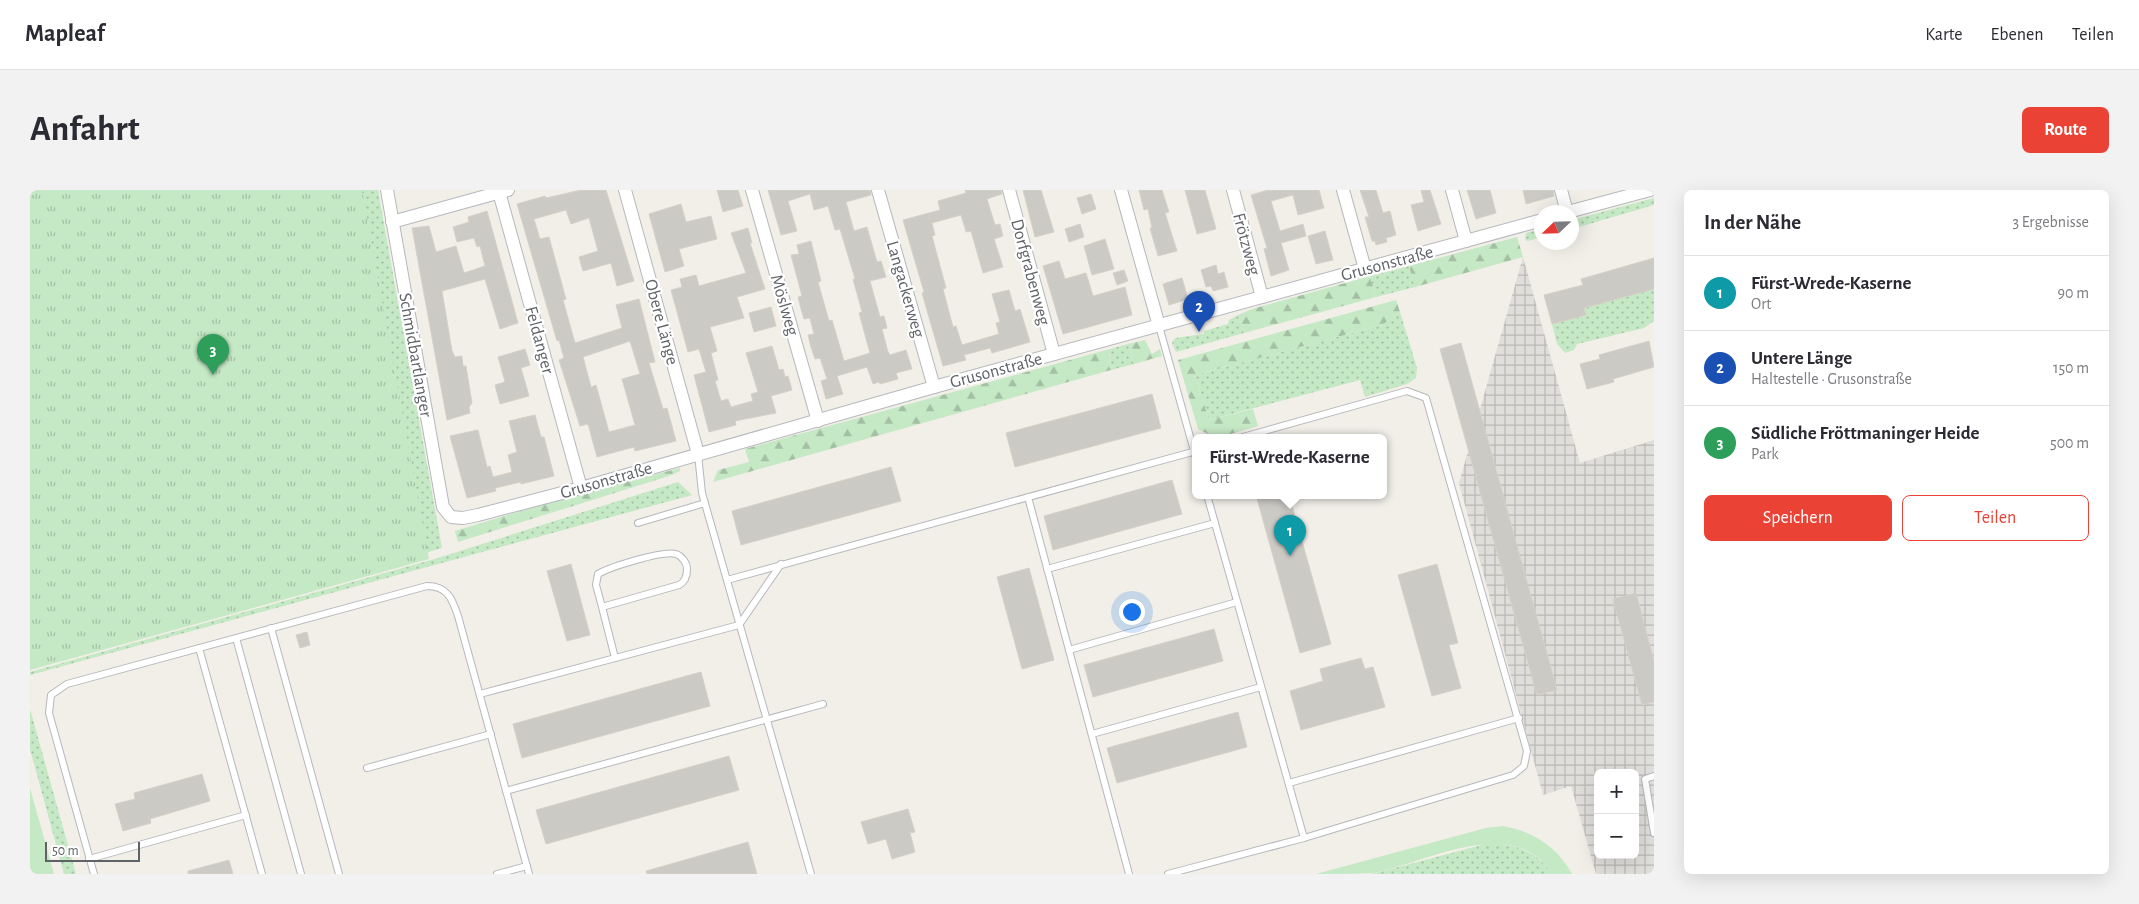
<!DOCTYPE html>
<html lang="de">
<meta charset="utf-8">
<style>
body{margin:0;font-family:"Alegreya Sans",sans-serif;background:#f2f2f3;color:#2b2b33}
.controls{position:absolute;right:15px;bottom:15px;display:grid;overflow:hidden;border-radius:8px;box-shadow:0 5px 20px #0002}
.controls button{width:45px;height:45px;display:grid;place-items:center;padding:0;border:0;border-bottom:1px solid #e1e1e2;background:#fff;color:#2b2b33;font:25px sans-serif}
.compass{position:absolute;left:1504px;top:15px;width:45px;height:45px;border-radius:50%;background:#fff;box-shadow:0 5px 20px #0002;rotate:247deg}
.scale{position:absolute;left:15px;bottom:12px;width:95px;box-sizing:border-box;padding-left:5px;border:2px solid #5f6368;border-top:0;font-size:14px;line-height:18px;white-space:nowrap;color:#5f6368;-webkit-text-stroke:4px #fff;paint-order:stroke}
.you{position:absolute;left:1101px;top:421px;width:18px;height:18px;margin:-12px;border:4px solid #fff;border-radius:50%;background:#1a73e8;box-shadow:0 0 0 8px #1a73e833}
.badge{display:grid;place-items:center;width:32px;height:32px;border-radius:50%;background:#ea4335;color:#fff;font-size:16px;font-weight:700}
.pin{position:absolute;translate:-50% -41px;filter:drop-shadow(0 1px 2px #0008)}
.pin::after{content:'';position:absolute;top:26px;width:18px;height:15px;background:inherit;clip-path:polygon(0 0,100% 0,50% 100%)}
.popup{position:absolute;left:1162px;top:244px;width:195px;height:65px;box-sizing:border-box;display:grid;place-content:center;border-radius:8px;background:#fff;filter:drop-shadow(0 1px 4px #0005);font-size:16px;white-space:nowrap;color:#7c7c81}
.popup b{font-size:19px;color:#2b2b33}
.popup::after{content:'';position:absolute;left:50%;top:100%;margin-left:-10px;border:10px solid transparent;border-top-color:#fff}
.list{margin:0;padding:0;list-style:none}
h2{display:flex;justify-content:space-between;align-items:center;height:65px;margin:0;padding:0 20px;font-size:21px}
h2 small{font-size:16px;font-weight:400;color:#7c7c81}
.list li{display:grid;grid-template-columns:32px 1fr auto;gap:15px;align-items:center;box-sizing:border-box;height:75px;padding:0 20px;border-top:1px solid #e1e1e2}
.list b{display:block;font-size:19px;white-space:nowrap}
.list p{margin:0;font-size:16px;white-space:nowrap;color:#7c7c81}
.list em{font-size:16px;font-style:normal;color:#7c7c81}
.actions{display:flex;gap:10px;padding:15px 20px}
.actions a{flex:1;padding:11px 0;border:1px solid #ea4335;border-radius:8px;text-align:center;font-size:18px;color:#ea4335}
.actions .main{background:#ea4335;color:#fff}
.map{position:relative;flex:none;width:1624px;height:684px;overflow:hidden;border-radius:8px}
header{display:flex;align-items:center;gap:30px;box-sizing:border-box;height:70px;padding:0 25px;background:#fff;border-bottom:1px solid #e1e1e2}
header strong{font-size:24px}
nav{display:flex;gap:28px;margin-inline-start:auto;font-size:18px}
.intro{display:flex;align-items:center;justify-content:space-between;box-sizing:border-box;height:120px;padding:0 30px}
h1{margin:0;font-size:35px}
.button{padding:12px 22px;border-radius:8px;background:#ea4335;color:#fff;font-size:18px;font-weight:700}
main{display:flex;gap:30px;padding:0 30px}
aside{flex:1;background:#fff;border-radius:8px;box-shadow:0 5px 20px #0002}
.map>svg:first-child{display:block}
.industrial{fill:url(#industrial-grid);fill-rule:evenodd}
.grass{fill:url(#grass-dots)}
.forest{fill:url(#forest-firs)}
.park{fill:url(#park-tufts)}
.pitch{fill:#c5e8c5}
.building{fill:#cccac5;stroke:#d6d1c6;fill-rule:evenodd}
.lines{fill:none;stroke-linecap:round;stroke-linejoin:round}
.lane-casing{stroke:#b5b8bc;stroke-width:8}
.street-casing{stroke:#b5b8bc;stroke-width:14}
.lane{stroke:#fff;stroke-width:6}
.street{stroke:#fff;stroke-width:12}
.labels{text-anchor:middle;stroke-width:4.5;stroke-linejoin:round;paint-order:stroke}
.street-label{font-size:18px;fill:#5f6368;stroke:#fff}
</style>
<header>
<strong>Mapleaf</strong>
<nav><a>Karte</a><a>Ebenen</a><a>Teilen</a></nav>
</header>
<div class="intro"><h1>Anfahrt</h1><a class="button">Route</a></div>
<main>
<div class="map">
<svg width="1624" height="684" viewBox="0 0 1624 684">
<defs>
<pattern id="industrial-grid" width="8" height="8" patternUnits="userSpaceOnUse" patternTransform="scale(1.25)"><rect width="8" height="8" fill="#e0deda"/><path d="M0 4h8M4 0v8" fill="none" stroke="#b9b8b5"/></pattern>
<pattern id="grass-dots" width="8" height="8" patternUnits="userSpaceOnUse" patternTransform="scale(1.25)"><rect width="8" height="8" fill="#c5e8c5"/><path d="M2 2h.1M6 6h.1" fill="none" stroke="#a3c0a4" stroke-width="1.8" stroke-linecap="round"/></pattern>
<pattern id="forest-firs" width="22" height="20" patternUnits="userSpaceOnUse" patternTransform="scale(1.25)"><rect width="22" height="20" fill="#c5e8c5"/><path d="M5 1l3.5 6h-7zM16 11l3.5 6h-7z" fill="#a3c0a4"/></pattern>
<pattern id="park-tufts" width="24" height="20" patternUnits="userSpaceOnUse" patternTransform="scale(1.25)"><rect width="24" height="20" fill="#c5e8c5"/><path d="M3 7l-1-3M5 7V3M7 7l1-3M15 17l-1-3M17 17v-4M19 17l1-3" fill="none" stroke="#a3c0a4"/></pattern>
</defs>
<rect width="100%" height="100%" fill="#f1efe8"/>
<!-- industrial -->
<path class="industrial" d="M1493,67L1550,273L1624,250V684H1566L1541,596L1513,605L1429,293ZM1568,583H1605V665H1568Z"/>
<!-- grass -->
<g class="grass">
<path d="M232,0H348L412,358L312,387Z"/>
<path d="M1624,8V15L1542,39V30Z"/>
<path d="M1511,39V47L1498,51L1495,50L1496,43Z"/>
<path d="M1379,76L1385,97L1346,107L1340,86Z"/>
<path d="M1624,99V131L1614,138L1547,154L1544,160L1535,163L1527,154L1522,134L1556,125L1554,118Z"/>
<path d="M1370,122L1387,178L1386,188L1377,194L1335,207L1330,190L1179,230L1165,185L1352,135Z"/>
<path d="M1208,125L1214,143L1146,162L1142,153L1145,148L1174,144V141L1198,134L1199,130Z"/>
<path d="M1098,154L1104,174L1081,180L1080,159Z"/>
<path d="M648,292L662,305L0,485V482L408,368Z"/>
<path d="M0,519L46,684H34L0,559Z"/>
<path d="M1459,653C1485,654 1507,661 1522,684H1342Z"/>
</g>
<!-- forest -->
<g class="forest">
<path d="M1487,47L1493,67L1385,97L1379,76Z"/>
<path d="M1340,86L1346,107L1214,143L1208,125L1222,119Z"/>
<path d="M1366,110L1370,122L1352,135L1165,185L1179,230L1223,219L1228,236L1190,247H1184L1168,239L1148,170Z"/>
<path d="M1115,150L1122,164L1130,159L1132,166L1104,174L1098,154Z"/>
<path d="M1080,159L1081,180L683,292L688,280L719,272L715,259Z"/>
<path d="M650,278V281L639,286L428,352L425,341L530,309Z"/>
</g>
<!-- park -->
<path class="park" d="M0,0H332L399,369L0,480Z"/>
<!-- pitch -->
<g class="pitch">
<path d="M0,598L24,684H0Z"/>
<path d="M1473,636C1502,641 1528,657 1542,684H1522C1484,623 1397,672 1344,683C1326,684 1304,684 1286,684L1456,638Z"/>
</g>
<!-- building -->
<g class="building">
<path d="M551,0H576L604,91L587,96L581,73L553,81L549,67L568,61L559,28L541,34L536,20L504,29L510,49L519,47L536,109L533,110L545,153L592,138L586,115L609,109L625,172L619,173L633,219L637,218L646,251L605,261L604,257L567,267L558,234L550,236L529,170L534,168L529,150L527,151L487,14L515,6L516,8ZM600,151L610,184L592,189L605,235L579,242L566,195L561,197L553,167Z"/>
<path d="M687,0H708L713,16L693,22Z"/>
<path d="M738,0H840L841,5L816,12L824,41L837,37L847,72L851,71L856,87L840,91L850,127L854,126L857,138L852,139L858,162L860,165L876,160L882,179L866,183L868,189L850,194L849,192L843,194L837,177L807,186L813,204L796,209L791,191L797,189L790,168L785,169L781,157L778,145L784,144L780,128L774,129L771,119L768,107L772,106L761,65L769,64L767,55L781,51L791,91L788,92L799,131L802,130L814,171L840,163L829,123L832,122L823,89H825L810,39L805,40L798,16L784,20L780,4L758,11L767,41L751,45Z"/>
<path d="M935,0H971L972,4L957,9L965,35L970,34L973,46L964,49L973,77L953,83L941,41L936,42L931,25L902,33L905,45L902,46L916,98L913,99L923,137L926,136L932,155L969,144L966,133L970,132L962,104L979,100L985,121L990,119L1000,152L962,163L960,158L934,165L936,170L913,176L892,103L894,102L873,30L910,20L908,11L936,3Z"/>
<path d="M993,0H1011L1024,42L1005,47Z"/>
<path d="M1109,0H1132L1139,22L1135,23L1147,61L1128,66L1120,38H1122L1118,19L1114,20Z"/>
<path d="M1155,0H1175L1186,39L1167,44Z"/>
<path d="M1238,0H1289L1294,18L1268,25L1263,5L1241,11L1250,41L1273,34L1276,46L1251,53L1259,80L1241,86L1234,59L1237,58L1221,5Z"/>
<path d="M1330,0H1346L1353,23L1360,21L1366,45L1356,48L1357,52L1346,55L1345,51H1342L1335,27H1339Z"/>
<path d="M1391,0H1400L1411,34L1388,41L1381,15L1394,12Z"/>
<path d="M1437,0H1460L1466,23L1446,29Z"/>
<path d="M1493,0H1523L1524,6L1496,14Z"/>
<path d="M1061,4L1066,19L1052,24L1047,8Z"/>
<path d="M651,14L656,32L681,26L687,49L649,59L654,76L635,82L619,24Z"/>
<path d="M457,21L488,133L470,139L455,89L412,101L422,161L425,167L432,166L433,176H436L442,213L439,217L440,223L417,230L382,38L399,36L406,62L426,56L434,83L455,76L450,56L447,57L444,48L427,52L423,37L439,32L438,27Z"/>
<path d="M1050,34L1054,47L1039,52L1035,39Z"/>
<path d="M718,38L722,53H720L735,99L707,107L714,128L680,137L687,161L681,163L688,190L685,191L691,211L698,209L701,217L723,211L721,204L728,202L716,163L742,156L749,180L753,179L755,187L758,186L762,200L741,206L746,223L705,231L706,235L679,242L664,185L676,182L669,159L658,162L641,100L652,97L650,89L666,85L669,96L716,83L701,43Z"/>
<path d="M1295,41L1303,70L1286,74L1278,46Z"/>
<path d="M1075,49L1084,79L1062,85L1054,56Z"/>
<path d="M1624,68V99L1554,118L1556,125L1522,134L1514,105L1553,95L1551,89Z"/>
<path d="M1029,71L1035,89L1056,83L1063,106L1095,97L1102,125L1033,144L1013,76Z"/>
<path d="M1186,75L1188,84L1194,82L1198,97L1183,101L1181,96L1176,97L1171,80Z"/>
<path d="M1094,80L1098,91L1087,95L1083,83Z"/>
<path d="M1152,88L1158,109L1139,115L1133,94Z"/>
<path d="M741,117L746,136L724,142L719,123Z"/>
<path d="M1619,151L1624,177L1583,189L1584,192L1557,199L1550,174L1570,169L1569,165Z"/>
<path d="M1431,153L1527,500L1507,505L1410,159Z"/>
<path d="M495,159L500,175L491,178L499,206L470,214L465,195L475,192L468,167Z"/>
<path d="M1122,204L1131,238L985,277L976,243Z"/>
<path d="M505,225L511,247H514L524,286L491,294V292L465,298L466,301L437,308L420,246L448,240L457,277L460,276L463,287L482,282L478,265L487,262L479,231Z"/>
<path d="M861,277L871,311L711,355L702,321Z"/>
<path d="M1142,290L1152,324L1023,360L1014,326Z"/>
<path d="M1226,305H1259L1301,454L1270,463Z"/>
<path d="M541,374L560,445L537,451L517,381Z"/>
<path d="M1407,374L1428,453L1419,455L1431,498L1402,506L1368,385Z"/>
<path d="M999,378L1024,470L992,479L967,387Z"/>
<path d="M1606,403L1624,471V512L1612,515L1583,409Z"/>
<path d="M1184,439L1193,471L1063,507L1054,475Z"/>
<path d="M277,442L280,455L270,458L266,445Z"/>
<path d="M1331,468L1335,479L1343,477L1355,517L1271,540L1260,501L1293,491L1290,479Z"/>
<path d="M671,482L680,516L492,568L483,534Z"/>
<path d="M1208,522L1217,557L1087,593L1077,558Z"/>
<path d="M699,566L709,600L516,654L506,620Z"/>
<path d="M172,584L180,611L120,629L121,633L93,641L85,614L105,609L104,603Z"/>
<path d="M878,619L885,642L880,643L885,662L862,669L856,649L838,654L831,632Z"/>
<path d="M718,652L727,684H617L616,681Z"/>
<path d="M199,670L203,684H158V681Z"/>
</g>
<g class="lines">
<defs>
<g id="lane">
<path d="M1129,136L1166,268"/>
<path d="M668,264L672,303L781,684"/>
<path d="M1177,305L1274,648"/>
<path d="M998,307L1099,684"/>
<path d="M608,333L675,313"/>
<path d="M1017,379L1185,333"/>
<path d="M697,390L1166,261"/>
<path d="M572,417L566,395L568,384C580,377 633,360 646,364C652,366 657,373 657,379C657,386 655,392 649,395L572,417L585,468"/>
<path d="M241,438L309,684"/>
<path d="M206,448L271,684"/>
<path d="M169,458L232,684"/>
<path d="M1039,460L1207,412"/>
<path d="M450,504L709,435L751,374"/>
<path d="M1062,544L1231,497"/>
<path d="M337,578L461,544"/>
<path d="M1624,586L1615,589L1624,643"/>
<path d="M1259,593L1489,528"/>
<path d="M476,601L793,514"/>
<path d="M59,669L216,625"/>
<path d="M64,684L19,523L21,505L37,494L397,396C417,396 422,408 428,426L499,684"/>
<path d="M467,684L497,676"/>
<path d="M1138,684L1274,648L1483,585L1494,576L1497,561L1396,208L1377,201L1213,247"/>
</g>
<g id="street">
<path d="M357,0L413,317L421,327L433,328L448,325L551,298L904,197L1512,30"/>
<path d="M595,0L668,264"/>
<path d="M722,0L788,231"/>
<path d="M848,0L904,197"/>
<path d="M979,0L1024,164"/>
<path d="M1091,0L1129,136"/>
<path d="M1203,0L1232,107"/>
<path d="M1313,0L1335,79"/>
<path d="M1422,0L1436,51"/>
<path d="M1531,0L1537,22"/>
<path d="M469,2L551,298"/>
<path d="M1538,22L1620,0"/>
<path d="M362,32L478,0"/>
</g>
</defs>
<!-- lane casing -->
<use href="#lane" class="lane-casing"/>
<!-- street casing -->
<use href="#street" class="street-casing"/>
<!-- lane -->
<use href="#lane" class="lane"/>
<!-- street -->
<use href="#street" class="street"/>
</g>
<g class="labels">
<!-- street labels -->
<g class="street-label">
<text transform="translate(1217 54) rotate(75)" y="6">Frötzweg</text>
<text transform="translate(1357 73) rotate(-15)" y="6">Grusonstraße</text>
<text transform="translate(1001 82) rotate(75)" y="6">Dorfgrabenweg</text>
<text transform="translate(876 99) rotate(74)" y="6">Langackerweg</text>
<text transform="translate(755 115) rotate(74)" y="6">Möslweg</text>
<text transform="translate(632 132) rotate(75)" y="6">Obere Länge</text>
<text transform="translate(510 150) rotate(75)" y="6">Feldanger</text>
<text transform="translate(386 165) rotate(80)" y="6">Schmidbartlanger</text>
<text transform="translate(966 180) rotate(-15)" y="6">Grusonstraße</text>
<text transform="translate(576 290) rotate(-16)" y="6">Grusonstraße</text>
</g>
</g>
</svg>
<div class="controls">
<button>+</button>
<button>−</button>
</div>
<svg class="compass" viewBox="-18 -18 36 36"><path d="M0-13l5 13h-10z" fill="#e53935"/><path d="M0 13l5-13h-10z" fill="#7c7c81"/></svg>
<div class="scale">50 m</div>
<div class="you"></div>
<div class="pin badge" style="left:1260px;top:366px;background:#0f9aa8">1</div>
<div class="popup"><b>Fürst-Wrede-Kaserne</b>Ort</div>
<div class="pin badge" style="left:1169px;top:142px;background:#1a4fb4">2</div>
<div class="pin badge" style="left:183px;top:185px;background:#2e9e5b">3</div>
</div>
<aside>
<h2>In der Nähe<small>3 Ergebnisse</small></h2>
<ul class="list">
<li><span class="badge" style="background:#0f9aa8">1</span><div><b>Fürst-Wrede-Kaserne</b><p>Ort</p></div><em>90 m</em></li>
<li><span class="badge" style="background:#1a4fb4">2</span><div><b>Untere Länge</b><p>Haltestelle · Grusonstraße</p></div><em>150 m</em></li>
<li><span class="badge" style="background:#2e9e5b">3</span><div><b>Südliche Fröttmaninger Heide</b><p>Park</p></div><em>500 m</em></li>
</ul>
<div class="actions"><a class="main">Speichern</a><a>Teilen</a></div>
</aside>
</main>
